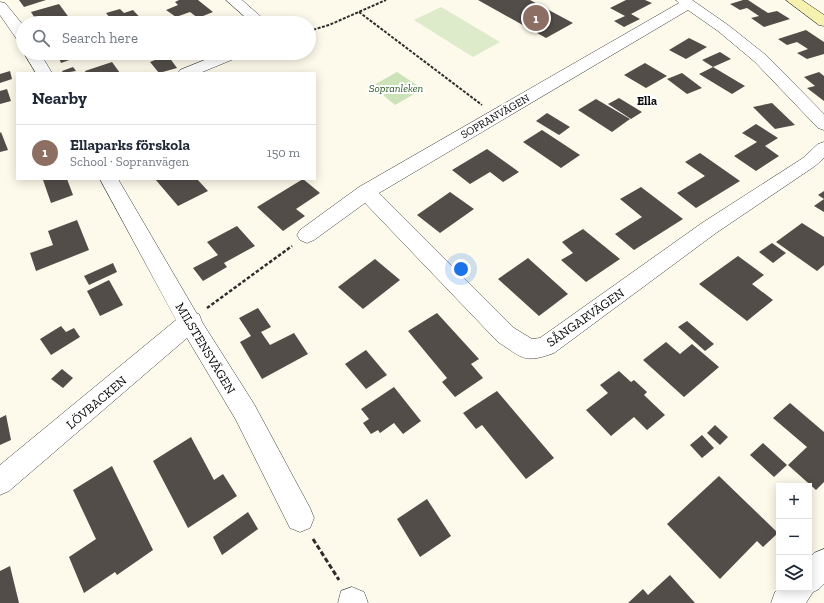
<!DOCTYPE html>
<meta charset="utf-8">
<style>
body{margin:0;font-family:"Zilla Slab",serif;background:#f6f6f7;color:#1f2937}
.controls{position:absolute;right:12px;bottom:12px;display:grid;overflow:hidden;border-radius:0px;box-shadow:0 2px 10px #0003}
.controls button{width:36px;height:36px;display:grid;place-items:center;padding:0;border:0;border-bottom:1px solid #e0e1e3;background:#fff;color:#1f2937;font:20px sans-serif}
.you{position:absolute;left:461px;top:269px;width:14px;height:14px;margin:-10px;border:3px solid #fff;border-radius:50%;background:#1a73e8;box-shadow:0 0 0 6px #1a73e833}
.badge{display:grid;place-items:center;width:26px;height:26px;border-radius:50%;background:#d93025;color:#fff;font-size:13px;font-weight:700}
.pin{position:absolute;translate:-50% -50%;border:2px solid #fff;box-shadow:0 1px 4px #0006}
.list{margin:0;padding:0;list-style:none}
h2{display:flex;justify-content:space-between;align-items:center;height:52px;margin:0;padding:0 16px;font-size:17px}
h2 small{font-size:13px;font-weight:400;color:#747a83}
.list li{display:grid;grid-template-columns:26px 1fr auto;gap:12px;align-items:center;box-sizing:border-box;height:56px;padding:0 16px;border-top:1px solid #e0e1e3}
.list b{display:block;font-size:15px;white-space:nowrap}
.list p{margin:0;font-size:13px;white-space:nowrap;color:#747a83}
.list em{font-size:13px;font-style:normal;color:#747a83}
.icon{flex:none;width:22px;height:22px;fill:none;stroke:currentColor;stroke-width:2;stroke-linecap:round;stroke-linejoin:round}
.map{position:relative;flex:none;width:824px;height:603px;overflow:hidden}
.search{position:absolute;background:#fff;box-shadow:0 2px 10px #0003;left:16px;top:16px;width:300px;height:44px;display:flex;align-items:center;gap:10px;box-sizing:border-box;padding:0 14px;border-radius:22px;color:#747a83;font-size:15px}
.panel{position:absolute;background:#fff;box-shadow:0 2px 10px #0003;left:16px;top:72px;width:300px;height:108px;border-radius:0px}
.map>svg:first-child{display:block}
.green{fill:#cce2b9}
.pitch{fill:#ddebca}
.building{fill:#524d49}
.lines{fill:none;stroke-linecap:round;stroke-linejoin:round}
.street-casing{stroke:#3e3e3e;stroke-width:1}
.secondary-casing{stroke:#2d2d2d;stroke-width:1}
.path-far2{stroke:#2d2d2d;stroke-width:2;stroke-dasharray:3 1.5;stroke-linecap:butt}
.path-far1{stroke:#2d2d2d;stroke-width:2.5;stroke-dasharray:3.5 2;stroke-linecap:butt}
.path{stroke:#2d2d2d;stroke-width:3;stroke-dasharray:5 2.5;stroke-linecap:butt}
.street{fill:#fff;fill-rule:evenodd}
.secondary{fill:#f5f1ae;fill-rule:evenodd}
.labels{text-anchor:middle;stroke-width:4;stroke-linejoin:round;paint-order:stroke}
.far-park-label{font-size:11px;font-style:italic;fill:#2c5a24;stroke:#fff}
.far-street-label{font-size:11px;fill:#0b0b0b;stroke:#fff}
.far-neighbourhood-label{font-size:12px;font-weight:bold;fill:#0b0b0b;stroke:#fff}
.street-label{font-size:13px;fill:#0b0b0b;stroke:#fff}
</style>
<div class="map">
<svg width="824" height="603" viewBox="0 0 824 603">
<rect width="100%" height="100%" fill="#fdfaeb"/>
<!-- green -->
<path class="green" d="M397,72L423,89L395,105L372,86Z"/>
<!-- pitch -->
<path class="pitch" d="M441,7L500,42L473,57L414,20Z"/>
<!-- building -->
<g class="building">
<path d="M19,0H46L24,7Z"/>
<path d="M179,0H198L213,12L198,18L190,12L176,17L166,10L178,5L175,2Z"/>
<path d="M478,0H530L573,23L546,38Z"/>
<path d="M626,0H645L652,3L631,14L640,19L624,27L614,21L625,16L610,8Z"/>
<path d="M743,0H748L768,13L777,11L790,19L764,27L751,18L759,16L747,8L740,10L730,4Z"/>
<path d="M59,4L73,23H38L31,12Z"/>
<path d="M120,9L124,13L133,10L145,23H114L106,13Z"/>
<path d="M213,18L219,23H201Z"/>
<path d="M806,30L824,42V54L807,59L797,53L808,49L797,42L787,45L778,39Z"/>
<path d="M689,38L707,47L686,59L669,50Z"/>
<path d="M720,52L731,59L713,67L702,60Z"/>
<path d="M75,53H81L83,55L61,63L59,58Z"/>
<path d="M163,53H166L177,68L159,73L150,62L155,60L152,57Z"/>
<path d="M112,62L120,73H86L85,71Z"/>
<path d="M645,63L667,76L646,88L624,75Z"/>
<path d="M73,67L76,71L63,73L62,71Z"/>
<path d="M713,67L745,86L732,94L699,74Z"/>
<path d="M10,71L12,79L0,83V74Z"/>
<path d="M819,72L824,76V101L807,88L815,86L804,77Z"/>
<path d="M682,73L702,88L687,94L667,79Z"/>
<path d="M7,89L11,101L0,104V91Z"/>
<path d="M619,98L642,112L631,119L608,104Z"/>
<path d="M596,99L630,119L612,132L578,110Z"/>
<path d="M772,103L795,125L775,129L753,107Z"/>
<path d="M547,113L570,127L559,135L536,121Z"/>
<path d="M756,124L778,138L765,146L779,156L756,171L734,156L757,142L742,133Z"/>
<path d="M542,130L580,155L561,168L523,142Z"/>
<path d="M1,132L8,150L0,152V133Z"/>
<path d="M487,149L519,172L503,182L490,172L470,184L452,170Z"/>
<path d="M700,153L740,181L696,208L677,193L705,176L685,162Z"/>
<path d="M45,179H67L73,195L51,203L43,180Z"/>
<path d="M155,179H197L208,191L178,206Z"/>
<path d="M303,179L320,193L296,209L305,216L283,231L257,207Z"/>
<path d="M641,187L683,219L634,250L615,234L642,217L620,199Z"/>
<path d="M824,191V212L814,206L824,199L818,195Z"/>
<path d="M450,192L474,209L440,233L417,215Z"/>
<path d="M77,220L89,250L36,271L30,253L53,245L48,231Z"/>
<path d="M802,223L824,237V265L817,271L776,242Z"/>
<path d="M237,226L255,246L224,263L227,267L203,281L193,268L218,255L207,242Z"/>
<path d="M583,229L620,259L586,282L561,260L573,253L562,242Z"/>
<path d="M772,243L786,253L773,263L759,252Z"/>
<path d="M738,256L764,275L752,284L773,300L747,321L699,284Z"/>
<path d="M528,258L568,294L539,316L498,279Z"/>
<path d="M375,259L400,280L363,309L338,287Z"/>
<path d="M113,263L117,272L89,285L84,276Z"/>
<path d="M109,280L123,305L100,316L87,291Z"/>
<path d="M258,308L271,327L261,332L270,345L294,333L308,354L262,379L240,342L251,336L239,318Z"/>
<path d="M437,313L479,359L471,364L483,378L455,397L442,382L447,378L408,331Z"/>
<path d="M687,321L714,344L705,351L678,327Z"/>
<path d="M61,326L66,332L74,328L80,337L51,355L40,339Z"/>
<path d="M666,342L680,354L692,344L719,367L684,397L643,360Z"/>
<path d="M366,350L387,375L366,389L345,364Z"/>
<path d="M62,369L73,378L63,388L51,379Z"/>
<path d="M619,371L631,382L634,380L647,392L644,395L665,415L647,430L634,417L611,436L586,410L608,393L600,385Z"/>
<path d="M394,387L421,421L403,434L394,423L380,433L378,430L371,434L363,423L369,419L361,409Z"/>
<path d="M497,391L554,458L526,479L482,425L476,429L463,413Z"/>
<path d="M790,403L824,432V482L816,490L788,465L807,447L773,418Z"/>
<path d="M6,415L11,440L0,445V418Z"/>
<path d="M715,425L728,437L720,445L707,433Z"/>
<path d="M702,435L714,448L702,458L690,445Z"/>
<path d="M191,437L214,480L223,474L237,496L188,528L153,461Z"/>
<path d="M763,443L787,465L774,477L750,455Z"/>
<path d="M112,466L153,550L117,575L115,572L84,593L69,557L96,539L73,490Z"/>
<path d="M719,476L778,533L763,547L757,541L720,579L667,524Z"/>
<path d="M427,499L451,536L420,557L397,519Z"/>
<path d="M248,512L258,529L222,555L213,537Z"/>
<path d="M10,566L19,603H0V571Z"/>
<path d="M670,575L695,603H628L643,589L648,595Z"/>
</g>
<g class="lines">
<defs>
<g id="street">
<path d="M226,0H242L268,23H252Z"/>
<path d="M676,0H692L728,25L767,56L824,114V130L818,128L755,62L718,31L688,10L379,193L514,328L532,339L540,338L702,223L803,158L818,144L824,142V158L815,166L716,233L554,353C524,364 523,358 498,342L365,203L314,240L307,243L300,240L297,235L300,230L359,187L679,3Z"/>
<path d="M0,2L5,3L23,25V43L18,41L0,15Z"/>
<path d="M24,53H40L52,73H36Z"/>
<path d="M222,53H244L241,56L200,73H178L180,70Z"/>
<path d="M100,179H118L197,314H199L202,322L254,404L310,508L314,518L310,528L300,532L290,528L236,420L187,338L9,491L0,495V465L176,320Z"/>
<path d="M824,549V584L819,589L813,592L806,603H771L775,592L780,588H809V558L814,553Z"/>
<path d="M352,587L364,592L368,603H338L341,591Z"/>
</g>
<path id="secondary" d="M786,0H802L824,15V26L819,25Z"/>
</defs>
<!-- street casing -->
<use href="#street" class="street-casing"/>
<!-- secondary casing -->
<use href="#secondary" class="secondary-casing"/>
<!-- path-far2 -->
<g class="path-far2">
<path d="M359,12L482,105"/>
<path d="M309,31L329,25L386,0"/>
</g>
<!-- path-far1 -->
<path class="path-far1" d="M207,308L292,246"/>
<!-- path -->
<path class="path" d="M313,539L339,580"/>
<!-- street -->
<use href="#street" class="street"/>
<!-- secondary -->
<use href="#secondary" class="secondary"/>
</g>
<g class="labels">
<!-- far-park labels -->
<g class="far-park-label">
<text x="396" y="92">Sopranleken</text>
</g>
<!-- far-street labels -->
<g class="far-street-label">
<text transform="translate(495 116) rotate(-30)" y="4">SOPRANVÄGEN</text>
</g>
<!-- far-neighbourhood labels -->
<g class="far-neighbourhood-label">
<text x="647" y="105">Ella</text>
</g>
<!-- street labels -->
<g class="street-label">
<text transform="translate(585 317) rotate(-35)" y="5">SÅNGARVÄGEN</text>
<text transform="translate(206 348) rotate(59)" y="5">MILSTENSVÄGEN</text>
<text transform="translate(96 402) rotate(-40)" y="5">LÖVBACKEN</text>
</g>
</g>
</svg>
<div class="controls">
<button>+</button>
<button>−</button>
<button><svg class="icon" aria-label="layers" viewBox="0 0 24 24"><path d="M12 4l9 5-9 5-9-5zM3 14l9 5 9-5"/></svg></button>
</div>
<div class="you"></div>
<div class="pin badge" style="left:536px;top:18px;background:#8d6e63">1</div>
<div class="search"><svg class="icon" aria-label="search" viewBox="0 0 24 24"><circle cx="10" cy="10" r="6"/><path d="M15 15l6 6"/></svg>Search here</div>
<section class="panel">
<h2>Nearby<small></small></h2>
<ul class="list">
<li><span class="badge" style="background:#8d6e63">1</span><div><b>Ellaparks förskola</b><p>School · Sopranvägen</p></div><em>150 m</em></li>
</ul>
</section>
</div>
